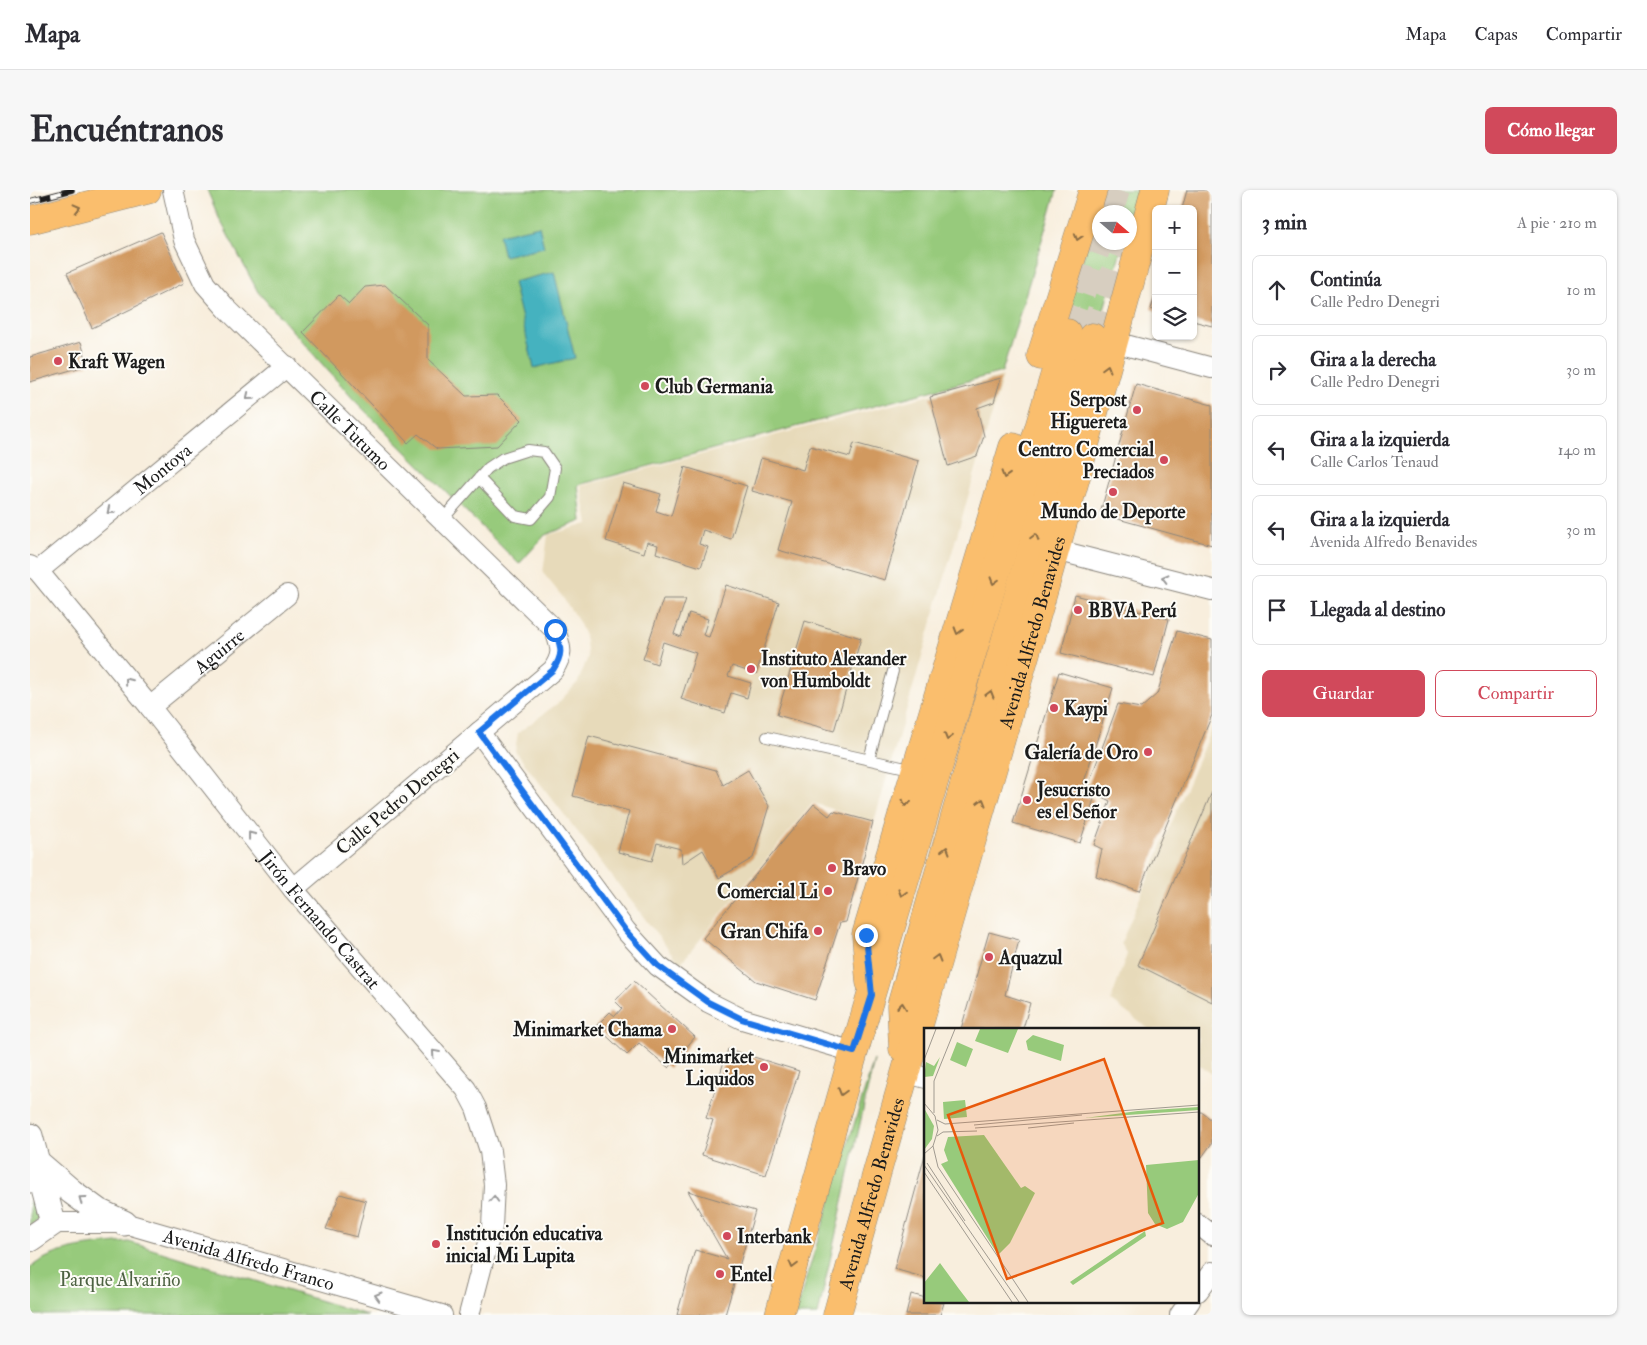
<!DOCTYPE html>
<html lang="es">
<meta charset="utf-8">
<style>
body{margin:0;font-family:"IM FELL Double Pica",serif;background:#f7f7f7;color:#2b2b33}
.controls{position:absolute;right:15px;top:15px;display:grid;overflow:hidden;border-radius:8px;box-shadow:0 1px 4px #0004}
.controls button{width:45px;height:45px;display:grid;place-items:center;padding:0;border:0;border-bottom:1px solid #e1e1e2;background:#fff;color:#2b2b33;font:25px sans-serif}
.compass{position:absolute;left:1062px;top:15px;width:45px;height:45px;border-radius:50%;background:#fff;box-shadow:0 1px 4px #0004;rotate:110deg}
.stop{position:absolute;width:15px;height:15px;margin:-11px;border:4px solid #1a73e8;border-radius:50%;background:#fff}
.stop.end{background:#1a73e8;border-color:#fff;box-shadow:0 1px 5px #0008}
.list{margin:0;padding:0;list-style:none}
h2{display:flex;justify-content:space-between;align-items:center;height:65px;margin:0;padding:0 20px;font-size:21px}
h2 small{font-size:16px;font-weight:400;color:#7c7c81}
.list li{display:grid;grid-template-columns:32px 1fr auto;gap:15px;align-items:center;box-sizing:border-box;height:70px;margin:0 10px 10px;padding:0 10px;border:1px solid #e1e1e2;border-radius:8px}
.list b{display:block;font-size:19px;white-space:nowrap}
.list p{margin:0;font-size:16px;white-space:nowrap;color:#7c7c81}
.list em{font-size:16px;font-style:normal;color:#7c7c81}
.actions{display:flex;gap:10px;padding:15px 20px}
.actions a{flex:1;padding:11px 0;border:1px solid #d1495b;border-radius:8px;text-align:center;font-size:18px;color:#d1495b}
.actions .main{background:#d1495b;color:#fff}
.icon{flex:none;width:28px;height:28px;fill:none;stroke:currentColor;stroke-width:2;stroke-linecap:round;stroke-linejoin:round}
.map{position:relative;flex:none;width:1182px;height:1125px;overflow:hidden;border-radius:8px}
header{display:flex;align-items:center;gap:30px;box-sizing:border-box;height:70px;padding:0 25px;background:#fff;border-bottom:1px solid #e1e1e2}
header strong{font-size:24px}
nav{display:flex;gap:28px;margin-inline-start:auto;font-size:18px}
.intro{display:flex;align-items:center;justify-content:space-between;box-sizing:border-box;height:120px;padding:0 30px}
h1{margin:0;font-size:35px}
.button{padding:12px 22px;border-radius:8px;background:#d1495b;color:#fff;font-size:18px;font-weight:700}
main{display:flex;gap:30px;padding:0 30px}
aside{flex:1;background:#fff;border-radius:8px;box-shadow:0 1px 4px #0004}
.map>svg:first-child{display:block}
.built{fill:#e7daba}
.green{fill:#97ca7b;stroke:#5a734c}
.water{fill:#44b2bf;stroke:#30676e}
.building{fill:#d1995e}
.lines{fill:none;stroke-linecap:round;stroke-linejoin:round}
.primary-tunnel{stroke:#d7cec0;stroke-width:28;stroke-dasharray:28 14;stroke-linecap:butt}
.service-casing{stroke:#8a857c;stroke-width:12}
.minor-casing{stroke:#8a857c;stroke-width:22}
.tertiary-casing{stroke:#8a857c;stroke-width:27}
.primary-casing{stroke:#8a857c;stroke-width:29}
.service{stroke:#fff;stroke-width:10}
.minor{stroke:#fff;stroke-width:20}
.tertiary{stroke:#fff;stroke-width:25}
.primary{stroke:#fabe6d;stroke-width:28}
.rail-casing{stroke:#1c1c1c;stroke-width:5.5}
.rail{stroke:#fdfcf7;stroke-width:4;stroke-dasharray:11;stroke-linecap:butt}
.oneway{stroke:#8b6d44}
.oneway2{stroke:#999}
.route{stroke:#1a73e8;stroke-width:6}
.poi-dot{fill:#d1495b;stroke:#fdfcf7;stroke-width:2}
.labels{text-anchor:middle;stroke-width:4;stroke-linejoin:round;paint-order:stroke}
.poi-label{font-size:19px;font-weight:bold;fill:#1c1c1c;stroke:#fdfcf7;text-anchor:start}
.street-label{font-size:19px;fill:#1c1c1c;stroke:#fdfcf7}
.park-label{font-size:19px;fill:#4d6242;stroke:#fdfcf7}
.inset-road{fill:none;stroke:#a09a90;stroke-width:1}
.view{fill:#e8590c;fill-opacity:0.15;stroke:#e8590c;stroke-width:2.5}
.inset-edge{fill:none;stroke:#1c1c1c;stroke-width:2.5}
</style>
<header>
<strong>Mapa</strong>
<nav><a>Mapa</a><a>Capas</a><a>Compartir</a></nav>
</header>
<div class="intro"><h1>Encuéntranos</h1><a class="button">Cómo llegar</a></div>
<main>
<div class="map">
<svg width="1182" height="1125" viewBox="0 0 1182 1125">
<rect width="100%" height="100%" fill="#fdfcf7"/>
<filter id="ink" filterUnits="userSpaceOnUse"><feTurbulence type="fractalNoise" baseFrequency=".02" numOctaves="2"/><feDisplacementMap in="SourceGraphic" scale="10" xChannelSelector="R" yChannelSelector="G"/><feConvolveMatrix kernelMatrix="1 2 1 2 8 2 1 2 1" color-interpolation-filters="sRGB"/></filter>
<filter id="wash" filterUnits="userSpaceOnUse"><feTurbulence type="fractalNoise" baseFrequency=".0096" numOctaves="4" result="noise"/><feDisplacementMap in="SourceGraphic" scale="20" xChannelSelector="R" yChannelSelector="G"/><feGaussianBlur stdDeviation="1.12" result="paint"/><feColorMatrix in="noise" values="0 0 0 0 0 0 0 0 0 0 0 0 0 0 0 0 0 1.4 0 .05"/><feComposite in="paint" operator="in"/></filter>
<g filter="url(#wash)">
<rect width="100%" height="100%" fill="#f8eedd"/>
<!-- built -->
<g class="built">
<path d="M973,186L844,632L783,613L650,774L485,561L488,543L528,513L548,492L558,467L555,446L549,432L531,405L513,383L518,345L558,334L551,296Z"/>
<path d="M1182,537V884L1168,874V839H1119L1081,811L1097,764L1091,753Z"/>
</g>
<!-- green -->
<g class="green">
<path d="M177,0H1027L972,182L548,295L552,331L515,345L489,374L325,211L228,102L189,28Z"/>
<path d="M1073,0H1109L1100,32V22H1070V52L1093,53L1068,140L1035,131Z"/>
<path d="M844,870L788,1125H766L775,1092Z"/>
<path d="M0,1011L10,1018L12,1026L0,1036Z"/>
<path d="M99,1052L337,1125H0V1078C26,1056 67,1055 99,1052Z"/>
</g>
<!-- water -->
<g class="water">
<path d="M509,36L514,57L474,66L469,45Z"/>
<path d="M524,82L545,168L504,178L483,92Z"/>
</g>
<g id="blocks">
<!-- building -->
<g class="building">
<path d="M1157,0H1182V136L1163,131V19H1152Z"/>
<path d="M131,42L154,93L62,138L37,83Z"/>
<path d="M355,95L398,135V170L436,206L467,205L492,230L467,256L407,259L388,244L378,253L273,142L309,105L319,114L335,97Z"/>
<path d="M1125,106H1126V121L1121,119Z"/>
<path d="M51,152L58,175L0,192V167Z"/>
<path d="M971,188L964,212L947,218L954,246L947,266L918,276L900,207Z"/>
<path d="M1106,194L1182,215V355L1070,324Z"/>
<path d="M824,253L889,271L855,390L748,360L762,312L722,301L731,268L773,280L780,256L820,267Z"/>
<path d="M655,277L717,296L701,349L673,340L669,354L678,357L671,377L626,363L628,355L617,352L614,363L576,351L593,293L631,304L626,321L641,326Z"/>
<path d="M696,395L749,412L726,484L702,476L698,486L721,493L717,508L701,503L695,523L651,509L666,463L633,452L627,474L613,469L633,409H656L644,444L651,447L659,423L678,429L673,445L679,447Z"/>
<path d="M1045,405L1139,429L1124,487L1031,463Z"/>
<path d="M775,431L831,448L804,541L747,525Z"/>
<path d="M1147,441L1182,450V525L1109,701L1066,686L1072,659L1064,655L1080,611L1057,599L1088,514L1111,518L1127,504Z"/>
<path d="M1029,482L1083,498L1050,605L1064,609L1050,653L983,633Z"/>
<path d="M559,546L686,580L693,595L718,580L739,616L723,668L689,688L673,660L652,674L651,659L627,653L622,671L588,662L599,621L543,606Z"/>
<path d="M1182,602V812L1108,775Z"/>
<path d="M784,614L799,626L803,621L843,632L816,732L810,733L785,810L726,791L673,748Z"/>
<path d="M959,742L989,750L975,805L1000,813L993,839H931Z"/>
<path d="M604,791L665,847L639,878L609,853L597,865L566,836L580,822L585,826L592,818L585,811Z"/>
<path d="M698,859L769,881L736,985L672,965L683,930L676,928Z"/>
<path d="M1170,921L1182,930V953L1172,967L1168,964V923Z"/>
<path d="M895,965H896V1088L864,1079Z"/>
<path d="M658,1001L725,1021L695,1125H647L665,1060L697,1069Z"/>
<path d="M310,1004L336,1011L327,1047L296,1039Z"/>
<path d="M881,1104L896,1108V1111L914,1113L910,1125H876Z"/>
</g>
</g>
</g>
<g filter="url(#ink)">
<use href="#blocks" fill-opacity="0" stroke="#8a857c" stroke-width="1"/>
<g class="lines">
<!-- primary-tunnel -->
<g class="primary-tunnel">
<path d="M1079,22L1086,0"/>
<path d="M1037,143L1070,48"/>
<path d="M1062,147L1095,52"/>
</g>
<defs>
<g id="service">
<path d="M413,329L458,278L473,268L498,260L514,262L525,278L520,307L501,329L485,326L449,288"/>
<path d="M737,547L885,580"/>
<path d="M839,569L863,481"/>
</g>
<g id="minor">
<path id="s1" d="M143,0L154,50L175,94L197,119L525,440C531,458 534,463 523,480L263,699"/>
<path d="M1084,152L1182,178"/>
<path d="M1026,360L1182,400"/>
<path id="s2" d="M0,376L8,381L120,517L263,699L436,899L446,918L460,961L464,995L462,1037L439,1125"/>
<path id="s3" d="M8,381L257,176"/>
<path id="s4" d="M120,517L257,405"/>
<path d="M449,542L596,741L628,776L678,812L712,829L824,862"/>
<path d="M874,882L896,888"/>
<path id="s5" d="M23,1033H94L412,1125"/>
<path d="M1168,1034L1182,1045"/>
<path d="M1168,1101L1182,1082"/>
<path d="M1150,1125L1160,1111"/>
</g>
<g id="tertiary">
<path d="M0,946L23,1033L0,1049"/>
<path d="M0,990L7,972L42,1002L68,1021L94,1033"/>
</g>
<g id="primary">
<path d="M0,30L117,0"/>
<path d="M1011,166L1063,0"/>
<path d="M840,792L836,745L983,257"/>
<path d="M873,858L871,816L1062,147"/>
<path d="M749,1125L824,862L1037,143"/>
<path id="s6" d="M807,1125C911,749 1024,377 1125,0"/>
</g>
</defs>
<!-- service casing -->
<use href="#service" class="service-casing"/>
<!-- minor casing -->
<use href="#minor" class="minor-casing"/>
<!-- tertiary casing -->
<use href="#tertiary" class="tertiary-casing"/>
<!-- primary casing -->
<use href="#primary" class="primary-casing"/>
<!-- service -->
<use href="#service" class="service"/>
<!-- minor -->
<use href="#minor" class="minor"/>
<!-- tertiary -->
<use href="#tertiary" class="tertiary"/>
<!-- primary -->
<use href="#primary" class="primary"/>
<defs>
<path id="rail" d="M0,11L42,0"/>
</defs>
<!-- rail casing -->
<use href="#rail" class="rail-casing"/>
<!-- rail -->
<use href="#rail" class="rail"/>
</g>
<!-- one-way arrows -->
<defs><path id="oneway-chevron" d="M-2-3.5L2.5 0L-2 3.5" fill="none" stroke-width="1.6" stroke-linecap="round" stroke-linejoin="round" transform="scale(1.25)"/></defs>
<g class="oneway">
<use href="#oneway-chevron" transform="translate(47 18) rotate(-14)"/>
<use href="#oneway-chevron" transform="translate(1048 47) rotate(107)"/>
<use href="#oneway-chevron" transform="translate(1077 178) rotate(-74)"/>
<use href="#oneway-chevron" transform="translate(975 285) rotate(107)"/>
<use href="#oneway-chevron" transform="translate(1005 347) rotate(-74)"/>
<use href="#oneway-chevron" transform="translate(964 391) rotate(106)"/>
<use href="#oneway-chevron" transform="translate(928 441) rotate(107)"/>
<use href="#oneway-chevron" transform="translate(960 504) rotate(-74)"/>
<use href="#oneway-chevron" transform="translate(918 547) rotate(106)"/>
<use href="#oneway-chevron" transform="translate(952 612) rotate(-74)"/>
<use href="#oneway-chevron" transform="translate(876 613) rotate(107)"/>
<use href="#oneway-chevron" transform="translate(916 660) rotate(-74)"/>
<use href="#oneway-chevron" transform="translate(872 703) rotate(106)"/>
<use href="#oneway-chevron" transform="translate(907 768) rotate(-74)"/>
<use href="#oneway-chevron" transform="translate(872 816) rotate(-84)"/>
<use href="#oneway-chevron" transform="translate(812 902) rotate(106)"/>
<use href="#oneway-chevron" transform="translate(763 1075) rotate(105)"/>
</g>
<g class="oneway2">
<use href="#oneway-chevron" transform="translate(219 207) rotate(141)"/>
<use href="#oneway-chevron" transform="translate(80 321) rotate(141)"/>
<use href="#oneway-chevron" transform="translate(1135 388) rotate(-166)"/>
<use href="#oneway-chevron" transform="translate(98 491) rotate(-129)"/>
<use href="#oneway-chevron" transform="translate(221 645) rotate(-128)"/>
<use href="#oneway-chevron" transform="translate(405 863) rotate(-131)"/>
<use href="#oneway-chevron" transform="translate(52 1009) rotate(-144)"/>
<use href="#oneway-chevron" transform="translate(464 1009) rotate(-87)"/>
<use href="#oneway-chevron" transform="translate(348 1106) rotate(-164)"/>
</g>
</g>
<g class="lines" filter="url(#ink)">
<!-- route -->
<path class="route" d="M525,440C531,458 534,463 523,480L449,542L596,741L628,776L678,812L712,829L824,862L842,805L836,745"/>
</g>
<!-- markers -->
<g class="poi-dot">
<circle cx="28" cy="171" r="5"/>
<circle cx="615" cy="196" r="5"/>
<circle cx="1107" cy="220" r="5"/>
<circle cx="1134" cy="270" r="5"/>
<circle cx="1083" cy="302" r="5"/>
<circle cx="1048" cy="420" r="5"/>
<circle cx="721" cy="479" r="5"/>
<circle cx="1024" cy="518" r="5"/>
<circle cx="1118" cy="562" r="5"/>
<circle cx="997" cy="610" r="5"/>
<circle cx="802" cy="678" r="5"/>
<circle cx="798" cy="701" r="5"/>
<circle cx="788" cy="741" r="5"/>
<circle cx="959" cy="767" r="5"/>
<circle cx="642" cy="839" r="5"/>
<circle cx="734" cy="877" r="5"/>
<circle cx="697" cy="1046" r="5"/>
<circle cx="406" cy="1054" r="5"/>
<circle cx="690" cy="1084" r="5"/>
</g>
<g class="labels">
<!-- poi labels -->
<g class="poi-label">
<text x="38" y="178">Kraft Wagen</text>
<text x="625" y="203">Club Germania</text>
<text x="1097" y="216" text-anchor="end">Serpost<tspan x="1097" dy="22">Higuereta</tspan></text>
<text x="1124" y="266" text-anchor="end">Centro Comercial<tspan x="1124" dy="22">Preciados</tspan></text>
<text x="1083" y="328" text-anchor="middle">Mundo de Deporte</text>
<text x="1058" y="427">BBVA Perú</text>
<text x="731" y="475">Instituto Alexander<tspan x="731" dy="22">von Humboldt</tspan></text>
<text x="1034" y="525">Kaypi</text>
<text x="1108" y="569" text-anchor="end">Galería de Oro</text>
<text x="1007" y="606">Jesucristo<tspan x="1007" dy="22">es el Señor</tspan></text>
<text x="812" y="685">Bravo</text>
<text x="788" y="708" text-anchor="end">Comercial Li</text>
<text x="778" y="748" text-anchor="end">Gran Chifa</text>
<text x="969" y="774">Aquazul</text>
<text x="632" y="846" text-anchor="end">Minimarket Chama</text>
<text x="724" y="873" text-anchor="end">Minimarket<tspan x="724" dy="22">Liquidos</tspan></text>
<text x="416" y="1050">Institución educativa<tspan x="416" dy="22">inicial Mi Lupita</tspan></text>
<text x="707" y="1053">Interbank</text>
<text x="700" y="1091">Entel</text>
</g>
<!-- street labels -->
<g class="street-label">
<text dy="7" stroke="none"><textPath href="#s1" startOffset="306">Calle Tutumo</textPath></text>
<text dy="7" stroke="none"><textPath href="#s3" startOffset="161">Montoya</textPath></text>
<text dy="7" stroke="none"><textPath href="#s6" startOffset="710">Avenida Alfredo Benavides</textPath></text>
<text dy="7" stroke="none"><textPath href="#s4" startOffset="89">Aguirre</textPath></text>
<text transform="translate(367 611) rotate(-40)" y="7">Calle Pedro Denegri</text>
<text dy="7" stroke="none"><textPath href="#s2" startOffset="458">Jirón Fernando Castrat</textPath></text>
<text dy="7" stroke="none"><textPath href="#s6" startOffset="126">Avenida Alfredo Benavides</textPath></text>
<text dy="7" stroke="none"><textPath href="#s5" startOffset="201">Avenida Alfredo Franco</textPath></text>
</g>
<!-- park labels -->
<g class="park-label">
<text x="90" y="1096">Parque Alvariño</text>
</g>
</g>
<!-- overview -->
<g transform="translate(894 838)">
<rect width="275" height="275" fill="#f8eedd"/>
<path d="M56,1H94L84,25L51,13ZM109,7L140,17L137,33L104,22L102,13ZM33,14L49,21L42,39L26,32ZM16,29L9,48L0,49L2,34L10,38ZM41,72L43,89L20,91L19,74ZM275,79V82L161,90L214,83ZM0,80L10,98L8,111L0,122ZM60,107L97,160L101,158L111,165L86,215L74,227L17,136L24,133L20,122L24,109ZM275,132V165L259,194L243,201L231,196L224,185L222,137ZM221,203L222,208L149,257L146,254ZM16,235L35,261L45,274H0V255Z" fill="#97ca7b"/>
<path class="inset-road" d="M0,32L12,1M0,75L11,88L14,102L9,118L0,126M10,85V53L31,1M13,92L21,96L275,77M50,97L158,87M51,100L275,84M104,100L150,95M13,108L19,104L53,103M9,118L14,139L104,274M3,135L41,193M0,137L95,274M0,144L88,274"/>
<path class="view" d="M180,31L239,195L83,251L24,87Z"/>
<rect width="275" height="275" class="inset-edge"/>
</g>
</svg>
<div class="controls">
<button>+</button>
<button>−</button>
<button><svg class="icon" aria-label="layers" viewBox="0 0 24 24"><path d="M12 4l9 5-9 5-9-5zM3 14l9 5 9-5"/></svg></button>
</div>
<svg class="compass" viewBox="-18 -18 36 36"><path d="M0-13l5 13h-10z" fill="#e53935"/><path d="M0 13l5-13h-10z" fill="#7c7c81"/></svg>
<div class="stop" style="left:525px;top:440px"></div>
<div class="stop end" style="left:836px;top:745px"></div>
</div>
<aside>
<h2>3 min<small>A pie · 210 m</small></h2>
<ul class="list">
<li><svg class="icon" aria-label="ahead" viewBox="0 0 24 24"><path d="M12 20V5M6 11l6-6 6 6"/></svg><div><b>Continúa</b><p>Calle Pedro Denegri</p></div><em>10 m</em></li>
<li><svg class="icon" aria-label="right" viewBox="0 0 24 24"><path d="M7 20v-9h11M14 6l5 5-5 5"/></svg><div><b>Gira a la derecha</b><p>Calle Pedro Denegri</p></div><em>30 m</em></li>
<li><svg class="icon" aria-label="left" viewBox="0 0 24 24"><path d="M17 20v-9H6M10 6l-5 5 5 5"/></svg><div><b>Gira a la izquierda</b><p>Calle Carlos Tenaud</p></div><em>140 m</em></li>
<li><svg class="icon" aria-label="left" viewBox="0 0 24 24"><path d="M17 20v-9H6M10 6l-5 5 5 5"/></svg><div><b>Gira a la izquierda</b><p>Avenida Alfredo Benavides</p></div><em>30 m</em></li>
<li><svg class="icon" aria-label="arrive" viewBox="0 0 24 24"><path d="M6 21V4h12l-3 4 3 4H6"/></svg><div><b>Llegada al destino</b></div></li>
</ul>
<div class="actions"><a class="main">Guardar</a><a>Compartir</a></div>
</aside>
</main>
